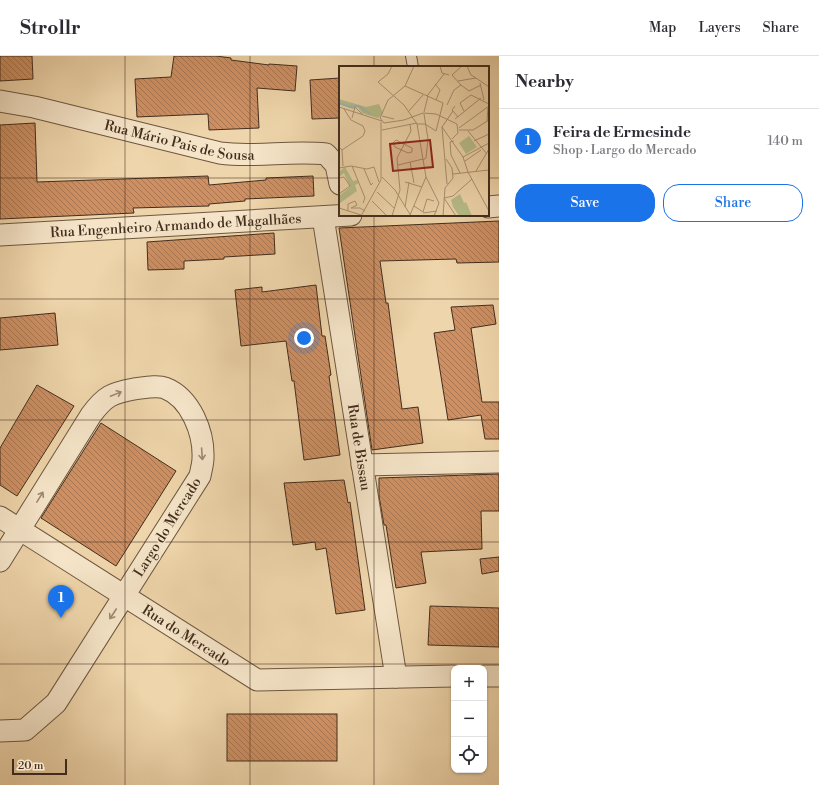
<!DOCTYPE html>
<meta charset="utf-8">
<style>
body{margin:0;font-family:"Libre Bodoni",serif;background:#f7f7f7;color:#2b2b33}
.controls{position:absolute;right:12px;bottom:12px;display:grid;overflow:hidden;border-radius:8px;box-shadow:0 1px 3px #0004}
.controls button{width:36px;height:36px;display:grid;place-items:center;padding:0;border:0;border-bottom:1px solid #e1e1e2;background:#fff;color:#2b2b33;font:20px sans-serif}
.scale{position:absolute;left:12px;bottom:10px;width:55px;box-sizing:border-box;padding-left:4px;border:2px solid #422d1d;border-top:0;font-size:11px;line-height:14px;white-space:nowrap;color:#422d1d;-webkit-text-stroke:3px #f5e4c8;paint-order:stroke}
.you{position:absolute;left:304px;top:282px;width:14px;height:14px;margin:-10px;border:3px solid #fff;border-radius:50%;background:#1a73e8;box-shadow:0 0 0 6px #1a73e833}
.badge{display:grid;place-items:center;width:26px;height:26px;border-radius:50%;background:#1a73e8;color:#fff;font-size:13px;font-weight:700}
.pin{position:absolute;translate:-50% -33px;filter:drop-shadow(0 1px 2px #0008)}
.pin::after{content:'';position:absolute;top:21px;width:14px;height:12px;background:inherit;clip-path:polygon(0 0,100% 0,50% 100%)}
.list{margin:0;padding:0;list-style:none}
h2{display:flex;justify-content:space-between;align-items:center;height:52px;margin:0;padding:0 16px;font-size:17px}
h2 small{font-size:13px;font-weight:400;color:#7c7c81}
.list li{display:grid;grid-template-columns:26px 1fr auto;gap:12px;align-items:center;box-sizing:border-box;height:64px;padding:0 16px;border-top:1px solid #e1e1e2}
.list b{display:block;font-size:15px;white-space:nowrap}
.list p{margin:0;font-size:13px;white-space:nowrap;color:#7c7c81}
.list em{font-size:13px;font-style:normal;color:#7c7c81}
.actions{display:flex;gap:8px;padding:12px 16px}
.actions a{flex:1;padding:9px 0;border:1px solid #1a73e8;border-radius:16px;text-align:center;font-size:14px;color:#1a73e8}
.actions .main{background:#1a73e8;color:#fff}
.icon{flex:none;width:22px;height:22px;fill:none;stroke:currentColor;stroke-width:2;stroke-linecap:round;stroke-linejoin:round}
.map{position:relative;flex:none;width:499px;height:729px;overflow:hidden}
header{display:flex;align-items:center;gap:24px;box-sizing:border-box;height:56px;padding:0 20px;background:#fff;border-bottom:1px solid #e1e1e2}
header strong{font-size:19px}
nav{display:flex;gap:22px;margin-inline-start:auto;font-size:14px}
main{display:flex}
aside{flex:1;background:#fff}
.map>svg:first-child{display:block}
.building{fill:url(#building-back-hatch);stroke:#422d1d}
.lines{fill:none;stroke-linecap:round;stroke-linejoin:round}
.service-casing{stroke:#6d5740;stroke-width:12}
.minor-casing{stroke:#6d5740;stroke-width:23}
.service{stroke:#f5e4c8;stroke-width:10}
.minor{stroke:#f5e4c8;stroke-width:21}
.oneway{stroke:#9c8872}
.grid{fill:none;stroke:#422d1d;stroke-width:1;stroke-opacity:0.55}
.labels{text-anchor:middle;stroke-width:3;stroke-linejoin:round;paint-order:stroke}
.street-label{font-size:14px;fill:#422d1d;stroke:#f5e4c8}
.inset-river{fill:none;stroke:#9db6b3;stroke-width:2}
.inset-road{fill:none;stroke:#aa9272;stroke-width:1}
.view{fill:#8f2418;fill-opacity:0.15;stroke:#8f2418;stroke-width:2}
.inset-edge{fill:none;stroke:#422d1d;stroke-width:2}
</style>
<header>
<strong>Strollr</strong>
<nav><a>Map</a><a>Layers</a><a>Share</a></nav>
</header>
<main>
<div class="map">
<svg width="499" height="729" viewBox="0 0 499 729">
<defs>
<pattern id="building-back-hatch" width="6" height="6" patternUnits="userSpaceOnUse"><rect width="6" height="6" fill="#ce9063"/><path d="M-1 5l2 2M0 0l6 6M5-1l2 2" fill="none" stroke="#a97651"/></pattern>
</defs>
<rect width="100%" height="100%" fill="#efd5ab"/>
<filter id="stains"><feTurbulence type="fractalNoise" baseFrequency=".005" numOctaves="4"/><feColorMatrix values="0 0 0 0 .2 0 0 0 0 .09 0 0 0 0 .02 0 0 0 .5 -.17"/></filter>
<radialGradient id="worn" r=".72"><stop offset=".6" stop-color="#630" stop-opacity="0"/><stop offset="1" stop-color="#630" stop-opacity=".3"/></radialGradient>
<!-- building -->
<g class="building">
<path d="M0,0H32L33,23L0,25Z"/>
<path d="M174,0H216L231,2V4L269,9V8L297,10L295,35L257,32L259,72L209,74L208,58L137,61L135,23L171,21Z"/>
<path d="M340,22V62L312,63L310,24Z"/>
<path d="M35,67L37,126L208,120L209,129L266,124V122L313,120L314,140L245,143V145L209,148V150L133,152L134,157L0,163V69Z"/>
<path d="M499,165V206L457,207L456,203L380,205L386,247H388L402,353L418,351L423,387L372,394L339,172Z"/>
<path d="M274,177L275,198L224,201V203L184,205V213L148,214L147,186Z"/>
<path d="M316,229L322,280H325L331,319L329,320L340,399L304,404L294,325H292L286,285L241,290L235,234L262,231V236Z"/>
<path d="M493,249L496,268L471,272L482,346H499V383H485L481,359L448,364L434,277L455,274L451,251Z"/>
<path d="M55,257L58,289L0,294V262Z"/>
<path d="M37,329L74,350L17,440L0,429V392Z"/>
<path d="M101,367L176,415L116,510L41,462Z"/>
<path d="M499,418V455H481L482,493L421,496L426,527L396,532L386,469H384L379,440V422Z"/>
<path d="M344,424L348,447L350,446L365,554L336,558L326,492L316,494L315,486L293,489L284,427Z"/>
<path d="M499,501V515L482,518L480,503Z"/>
<path d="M430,550L499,552V591L428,589Z"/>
<rect x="227" y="658" width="110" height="47"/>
</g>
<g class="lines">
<defs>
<path id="service" d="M411,0L413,11"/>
<g id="minor">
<path id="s1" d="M0,45L34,51L220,97C255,102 290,94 326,98L336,109L340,128"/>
<path d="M488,151L499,150"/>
<path id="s2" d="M323,161L396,621"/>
<path id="s3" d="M0,179L351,159"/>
<path d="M362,409L499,406"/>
<path id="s4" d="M0,461L257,624L454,620"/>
<path d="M0,505L91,359C105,340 112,337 134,333C143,332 157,329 165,332C191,342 204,377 203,402C203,408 201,414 200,420L56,647L25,674L0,675"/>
<path d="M484,620H499"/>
</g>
</defs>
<!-- service casing -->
<use href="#service" class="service-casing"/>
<!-- minor casing -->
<use href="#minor" class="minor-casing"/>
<!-- service -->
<use href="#service" class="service"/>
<!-- minor -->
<use href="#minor" class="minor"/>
</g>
<!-- one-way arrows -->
<defs><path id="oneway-shaft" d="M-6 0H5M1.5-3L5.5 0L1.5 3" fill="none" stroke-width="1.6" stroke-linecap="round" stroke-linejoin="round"/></defs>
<g class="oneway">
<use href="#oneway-shaft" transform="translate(116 338) rotate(-22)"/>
<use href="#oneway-shaft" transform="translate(202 398) rotate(86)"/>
<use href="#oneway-shaft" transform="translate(40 441) rotate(-58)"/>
<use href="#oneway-shaft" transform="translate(113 558) rotate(123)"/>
</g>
<!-- grid -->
<path class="grid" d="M125,0V729M250,0V729M374,0V11M0,122H340M488,122H499M374,159V729M0,243H499M0,364H499M0,486H499M0,608H499"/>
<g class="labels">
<!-- street labels -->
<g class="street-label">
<text dy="5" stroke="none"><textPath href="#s1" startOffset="184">Rua Mário Pais de Sousa</textPath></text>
<text dy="5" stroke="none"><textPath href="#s3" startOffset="176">Rua Engenheiro Armando de Magalhães</textPath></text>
<text dy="5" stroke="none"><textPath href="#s2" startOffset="233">Rua de Bissau</textPath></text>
<text transform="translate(167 471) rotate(-58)" y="5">Largo do Mercado</text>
<text dy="5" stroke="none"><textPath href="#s4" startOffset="221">Rua do Mercado</textPath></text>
</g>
</g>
<!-- overview -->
<g transform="translate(339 10)">
<rect width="150" height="150" fill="#efd5ab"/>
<path d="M0,33L27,41L40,38L44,47L39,52L23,47L18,40L14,43L0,38Z" fill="#b7be8b"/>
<path d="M130,70L138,81L127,88L120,77Z" fill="#b7be8b"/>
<path d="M6,101L14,115L18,114L20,117L16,119L18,125L1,137L0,130L11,121L5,107L0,111L1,105ZM121,128L125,137L127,136L133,150H120L114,141L112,134Z" fill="#b7be8b"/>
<path class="inset-river" d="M0,37L11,41L20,40L31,48"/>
<path class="inset-road" d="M53,0L49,8L39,16L65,39L78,58L87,111L100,137L95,150M101,0L103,7L110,9M128,0L132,9L137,12M113,9L123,0M119,15L137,12L150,21M141,17L145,34M96,18L101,24L97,34M122,19L130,25L142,19M66,20L104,37L97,65L86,58H78M88,30L105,8M108,39L115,24L122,19L113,9M116,40L113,44L119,51M0,41L43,55M70,45L84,29M125,45L121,37L132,29L150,38M85,46L89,30M43,50L55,53M13,52L16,41L23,48M41,52L45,57L65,54L84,47L97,48L118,58L119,67L113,73M41,52L49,34L66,20L75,0M116,53L142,32M148,55L149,41M103,61L114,45M120,62L150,40M43,64L78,57M120,64H134L150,54M129,65L148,88M57,74L73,82V86L69,87L56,81L54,77ZM115,75L111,76L112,89L121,107M135,75L150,68M0,81L3,84L24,70L26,65L24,60L12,54L5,43M3,84L4,100M124,91L150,77M84,94L87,92L89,73L85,48M126,95L142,84M71,96L75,117M59,99L84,93M13,100L26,132L24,137M0,102L12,100L28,103L35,101L40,116M25,103L32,119L34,117M137,105L150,83M114,108L150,104M43,111L56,124L72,150M0,112L5,111L11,120L0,128M66,116L83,121M108,118L103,61L124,91L129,106L150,145M38,126L55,142M16,135L18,139L12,142H21L26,145M33,135L48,150M75,140L84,146L88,133L95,135M66,141L70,116M0,142L22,149M9,145V138L16,135M84,147L98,145M71,149L87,111M22,150L42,114V56M53,150L61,124L58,92L72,65L71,59M104,150L106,122L114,112L113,102L107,93M117,150L105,132L114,130L133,113"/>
<path class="view" d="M91,74L94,101L54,105L51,78Z"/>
<rect width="150" height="150" class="inset-edge"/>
</g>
<rect width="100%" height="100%" filter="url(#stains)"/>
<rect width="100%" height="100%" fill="url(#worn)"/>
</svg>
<div class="controls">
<button>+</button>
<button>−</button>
<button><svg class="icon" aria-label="locate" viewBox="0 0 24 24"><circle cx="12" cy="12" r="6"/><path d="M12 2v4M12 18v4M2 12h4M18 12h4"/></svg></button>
</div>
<div class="scale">20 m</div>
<div class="you"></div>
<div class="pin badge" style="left:61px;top:562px">1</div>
</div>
<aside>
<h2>Nearby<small></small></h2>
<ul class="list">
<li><span class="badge">1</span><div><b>Feira de Ermesinde</b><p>Shop · Largo do Mercado</p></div><em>140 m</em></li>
</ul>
<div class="actions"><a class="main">Save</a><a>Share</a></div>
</aside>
</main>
